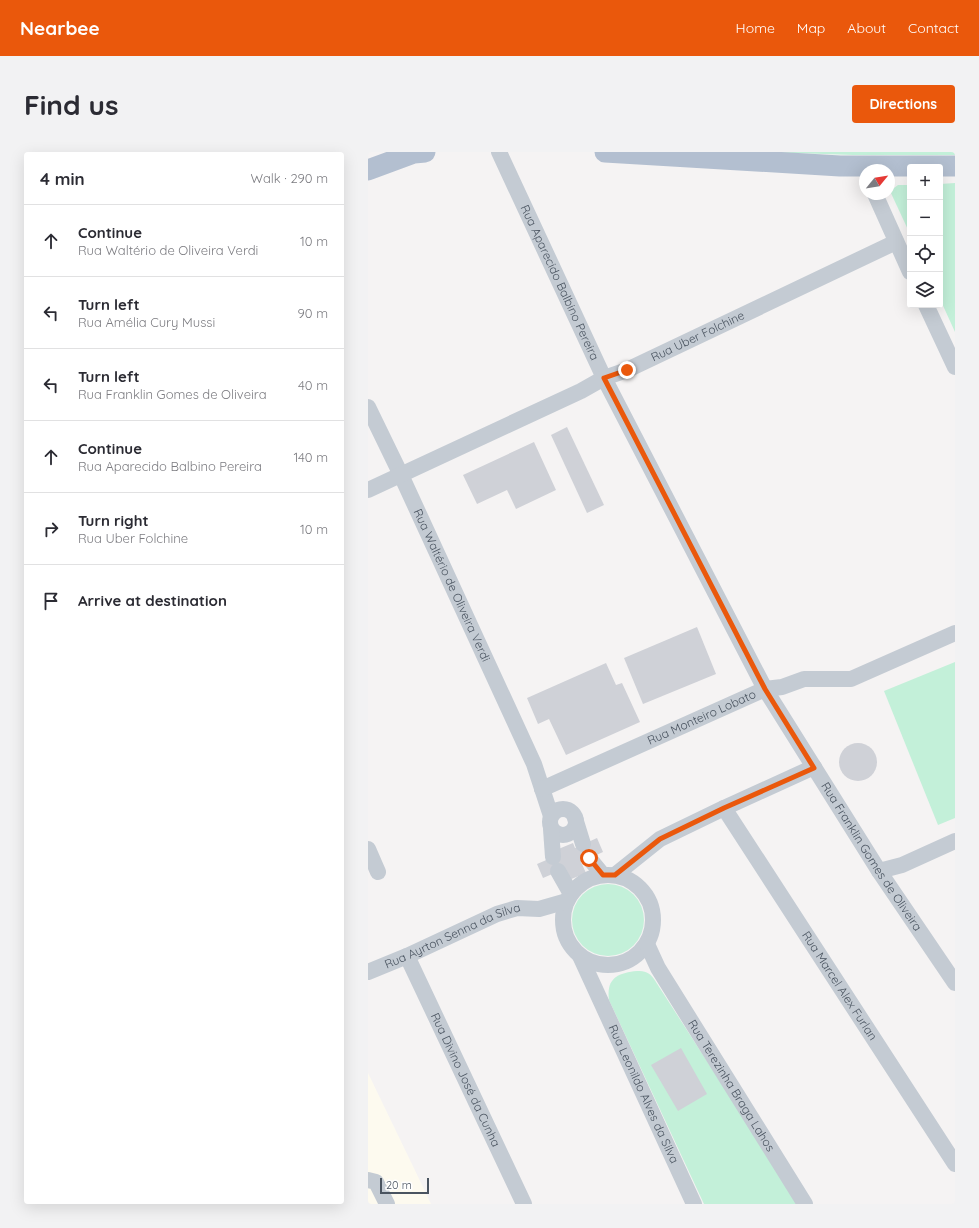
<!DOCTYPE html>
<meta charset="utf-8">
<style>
body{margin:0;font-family:Quicksand,sans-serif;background:#f2f2f3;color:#2b2b33}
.controls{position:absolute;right:12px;top:12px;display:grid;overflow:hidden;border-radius:4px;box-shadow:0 4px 16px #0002}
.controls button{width:36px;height:36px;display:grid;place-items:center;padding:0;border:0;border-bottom:1px solid #e1e1e2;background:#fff;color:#2b2b33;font:20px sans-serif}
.compass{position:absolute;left:491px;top:12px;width:36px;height:36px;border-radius:50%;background:#fff;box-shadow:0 4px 16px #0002;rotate:60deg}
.scale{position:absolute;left:12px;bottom:10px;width:49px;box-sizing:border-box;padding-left:4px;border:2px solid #4a5460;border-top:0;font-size:11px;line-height:14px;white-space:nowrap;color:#4a5460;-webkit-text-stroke:3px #fff;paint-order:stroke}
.stop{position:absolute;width:12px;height:12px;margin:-9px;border:3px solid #ea580c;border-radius:50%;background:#fff}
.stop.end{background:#ea580c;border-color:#fff;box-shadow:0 1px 4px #0008}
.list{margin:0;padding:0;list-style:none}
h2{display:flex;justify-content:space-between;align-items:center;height:52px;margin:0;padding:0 16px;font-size:17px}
h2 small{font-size:13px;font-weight:400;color:#7c7c81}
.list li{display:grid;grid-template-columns:26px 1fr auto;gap:12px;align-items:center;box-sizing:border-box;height:72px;padding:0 16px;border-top:1px solid #e1e1e2}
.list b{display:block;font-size:15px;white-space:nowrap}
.list p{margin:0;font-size:13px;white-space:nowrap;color:#7c7c81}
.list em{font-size:13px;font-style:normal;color:#7c7c81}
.icon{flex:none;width:22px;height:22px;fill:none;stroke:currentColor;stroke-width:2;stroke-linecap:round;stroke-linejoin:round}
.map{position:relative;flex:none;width:587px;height:1052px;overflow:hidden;border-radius:4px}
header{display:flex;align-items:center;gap:24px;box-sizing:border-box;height:56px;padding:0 20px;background:#ea580c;color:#fff}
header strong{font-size:19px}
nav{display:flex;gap:22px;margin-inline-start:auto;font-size:14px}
.intro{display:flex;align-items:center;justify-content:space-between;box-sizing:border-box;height:96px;padding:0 24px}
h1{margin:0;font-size:28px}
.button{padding:10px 18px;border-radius:4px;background:#ea580c;color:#fff;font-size:14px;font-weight:700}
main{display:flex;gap:24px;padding:0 24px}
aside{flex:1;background:#fff;border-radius:4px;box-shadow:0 4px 16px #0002}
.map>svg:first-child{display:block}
.commercial{fill:#fdfaef}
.green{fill:#c3f0d9}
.building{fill:#cfd1d7}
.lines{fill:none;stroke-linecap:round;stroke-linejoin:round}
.minor{stroke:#c4cbd3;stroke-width:16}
.major{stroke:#b3bfd0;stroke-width:21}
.route{stroke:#ea580c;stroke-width:5}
.labels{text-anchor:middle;stroke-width:3;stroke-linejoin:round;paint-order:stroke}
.street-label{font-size:12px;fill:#4a5460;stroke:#fff}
</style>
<header>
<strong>Nearbee</strong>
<nav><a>Home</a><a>Map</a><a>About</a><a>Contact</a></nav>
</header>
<div class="intro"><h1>Find us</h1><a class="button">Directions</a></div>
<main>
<aside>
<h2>4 min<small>Walk · 290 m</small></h2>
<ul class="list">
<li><svg class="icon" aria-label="ahead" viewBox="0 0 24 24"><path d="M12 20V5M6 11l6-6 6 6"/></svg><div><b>Continue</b><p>Rua Waltério de Oliveira Verdi</p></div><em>10 m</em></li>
<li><svg class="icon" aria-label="left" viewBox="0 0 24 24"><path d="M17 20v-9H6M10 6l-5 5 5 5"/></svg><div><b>Turn left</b><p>Rua Amélia Cury Mussi</p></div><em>90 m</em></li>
<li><svg class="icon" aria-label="left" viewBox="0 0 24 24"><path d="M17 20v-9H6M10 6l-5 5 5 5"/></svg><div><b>Turn left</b><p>Rua Franklin Gomes de Oliveira</p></div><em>40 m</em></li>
<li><svg class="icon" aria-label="ahead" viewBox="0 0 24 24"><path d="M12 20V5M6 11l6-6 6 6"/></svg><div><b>Continue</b><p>Rua Aparecido Balbino Pereira</p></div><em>140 m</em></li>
<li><svg class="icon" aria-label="right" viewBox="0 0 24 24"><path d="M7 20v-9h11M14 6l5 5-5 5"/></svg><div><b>Turn right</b><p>Rua Uber Folchine</p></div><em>10 m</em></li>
<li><svg class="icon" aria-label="arrive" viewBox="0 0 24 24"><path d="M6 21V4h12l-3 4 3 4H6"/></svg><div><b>Arrive at destination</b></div></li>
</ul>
</aside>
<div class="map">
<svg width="587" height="1052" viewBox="0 0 587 1052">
<rect width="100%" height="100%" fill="#f5f3f3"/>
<!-- commercial -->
<path class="commercial" d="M0,921L55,1035L63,1052H0Z"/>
<!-- green -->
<g class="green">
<path d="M397,0H587V3H485Z"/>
<path d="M587,31V180L572,147V32Z"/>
<path d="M530,33H542V82L522,39Z"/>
<path d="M587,510V666L570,673L516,539Z"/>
<circle cx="240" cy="768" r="36"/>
<path d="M269,819C277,819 281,820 286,827L431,1052H336L241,848C238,826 250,821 269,819Z"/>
</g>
<!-- building -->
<g class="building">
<path d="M199,275L236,353L219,361L183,283Z"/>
<path d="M166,290L188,338L148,357L139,338L109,352L95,323Z"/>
<path d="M329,475L348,522L275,552L256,506Z"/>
<path d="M238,511L248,533L254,531L272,570L198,603L181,567L170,572L159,546Z"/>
<circle cx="490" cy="610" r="19"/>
<path d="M229,686L235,700L213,710L218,721L201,728L196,717L175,726L169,712L190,703L188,698L205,691L207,696Z"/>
<path d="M313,896L339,942L310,959L283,913Z"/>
</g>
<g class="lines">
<!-- minor -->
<g class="minor">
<path id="s1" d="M131,0L236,226L397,537L511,719L587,831"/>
<path d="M507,42L542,120"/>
<path d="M558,153L587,215"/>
<path id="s2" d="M0,255L33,323L166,612L183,664"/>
<path id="s3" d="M0,338L213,239L236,226L259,218L528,90"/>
<path id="s4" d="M174,637L397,537L414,535L436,527H483L587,481"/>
<path id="s5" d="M356,656L587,1012"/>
<circle cx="195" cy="670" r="13"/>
<path d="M207,666L215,692"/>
<path d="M183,677L185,705"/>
<path d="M0,697L10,720"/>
<path d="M221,706L235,723"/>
<path d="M190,719L203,742"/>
<path d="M511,719L534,713L587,689"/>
<path d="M247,723L292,687L356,656L446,615"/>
<circle cx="240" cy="768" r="45"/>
<path id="s6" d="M279,792L290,816L437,1052"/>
<path id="s7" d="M39,804L156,1052"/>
<path id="s8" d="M212,804L326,1052"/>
<path id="s9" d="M0,820L39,804L129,762L149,756L171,757L199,749"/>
<path d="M0,1028L8,1030L19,1052"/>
</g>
<!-- major -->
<g class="major">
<path d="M237,0L472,14H587"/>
<path d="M0,18L46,1L57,0"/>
</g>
</g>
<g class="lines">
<!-- route -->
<path class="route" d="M221,706L235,723H247L292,687L356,656L446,616L397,537L236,226L259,218"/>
</g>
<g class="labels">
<!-- street labels -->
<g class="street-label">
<text dy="4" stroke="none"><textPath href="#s1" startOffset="144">Rua Aparecido Balbino Pereira</textPath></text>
<text dy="4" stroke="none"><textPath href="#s3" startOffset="364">Rua Uber Folchine</textPath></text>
<text dy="4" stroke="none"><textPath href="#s2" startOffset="197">Rua Waltério de Oliveira Verdi</textPath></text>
<text dy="4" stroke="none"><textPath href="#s4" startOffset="175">Rua Monteiro Lobato</textPath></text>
<text dy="4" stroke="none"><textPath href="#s1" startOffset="798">Rua Franklin Gomes de Oliveira</textPath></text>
<text dy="4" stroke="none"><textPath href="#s9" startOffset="92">Rua Ayrton Senna da Silva</textPath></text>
<text dy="4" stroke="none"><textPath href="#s5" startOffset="212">Rua Marcel Alex Furlan</textPath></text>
<text dy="4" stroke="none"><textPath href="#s7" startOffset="137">Rua Divino José da Cunha</textPath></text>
<text dy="4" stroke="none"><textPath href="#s6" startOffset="165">Rua Terezinha Braga Lahos</textPath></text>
<text dy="4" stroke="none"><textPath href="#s8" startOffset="152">Rua Leonildo Alves da Silva</textPath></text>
</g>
</g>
</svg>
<div class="controls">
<button>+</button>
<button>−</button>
<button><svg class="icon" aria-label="locate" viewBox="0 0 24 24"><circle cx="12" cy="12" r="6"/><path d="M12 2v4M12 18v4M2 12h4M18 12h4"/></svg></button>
<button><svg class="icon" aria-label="layers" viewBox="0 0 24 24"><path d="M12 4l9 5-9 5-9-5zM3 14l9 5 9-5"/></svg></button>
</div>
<svg class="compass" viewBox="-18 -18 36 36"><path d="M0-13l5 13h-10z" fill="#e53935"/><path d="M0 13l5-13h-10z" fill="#7c7c81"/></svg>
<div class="scale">20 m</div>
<div class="stop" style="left:221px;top:706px"></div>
<div class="stop end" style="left:259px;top:218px"></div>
</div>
</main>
